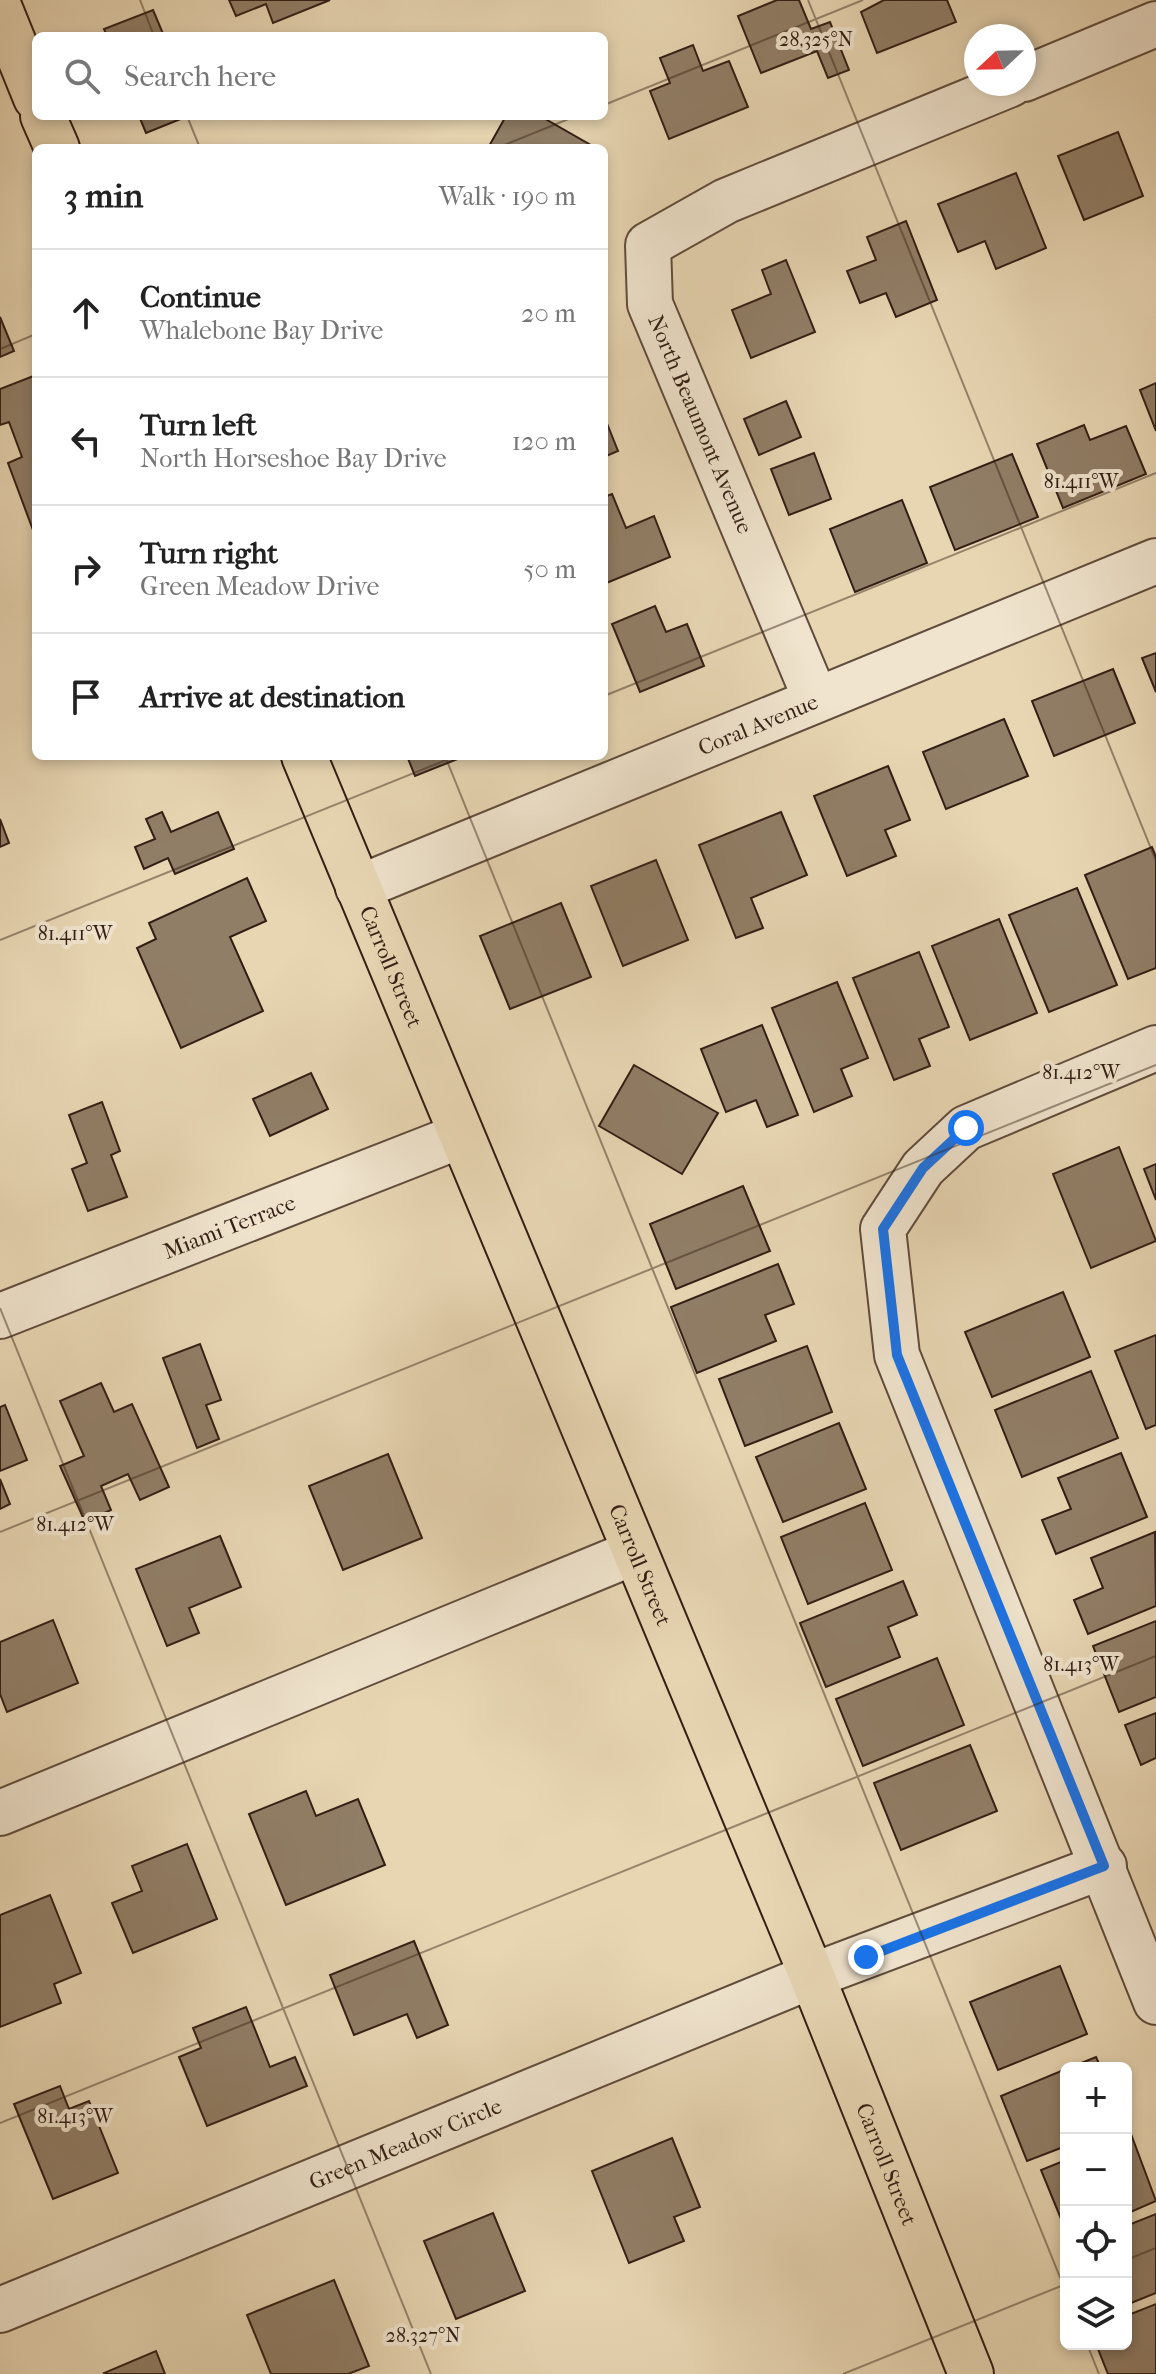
<!DOCTYPE html>
<meta charset="utf-8">
<style>
body{margin:0;font-family:"IM FELL French Canon",serif;background:#f2f2f2;color:#222}
.controls{position:absolute;right:24px;bottom:24px;display:grid;overflow:hidden;border-radius:12px;box-shadow:0 4px 12px #0003}
.controls button{width:72px;height:72px;display:grid;place-items:center;padding:0;border:0;border-bottom:2px solid #e0e0e0;background:#fff;color:#222;font:40px sans-serif}
.compass{position:absolute;left:964px;top:24px;width:72px;height:72px;border-radius:50%;background:#fff;box-shadow:0 4px 12px #0003;rotate:248deg}
.stop{position:absolute;width:24px;height:24px;margin:-18px;border:6px solid #1a73e8;border-radius:50%;background:#fff}
.stop.end{background:#1a73e8;border-color:#fff;box-shadow:0 2px 8px #0008}
.list{margin:0;padding:0;list-style:none}
h2{display:flex;justify-content:space-between;align-items:center;height:104px;margin:0;padding:0 32px;font-size:34px}
h2 small{font-size:26px;font-weight:400;color:#767676}
.list li{display:grid;grid-template-columns:52px 1fr auto;gap:24px;align-items:center;box-sizing:border-box;height:128px;padding:0 32px;border-top:2px solid #e0e0e0}
.list b{display:block;font-size:30px;white-space:nowrap}
.list p{margin:0;font-size:26px;white-space:nowrap;color:#767676}
.list em{font-size:26px;font-style:normal;color:#767676}
.icon{flex:none;width:44px;height:44px;fill:none;stroke:currentColor;stroke-width:2;stroke-linecap:round;stroke-linejoin:round}
.map{position:relative;flex:none;width:1156px;height:2374px;overflow:hidden}
.search{position:absolute;background:#fff;box-shadow:0 4px 12px #0003;left:32px;top:32px;width:576px;height:88px;display:flex;align-items:center;gap:20px;box-sizing:border-box;padding:0 28px;border-radius:12px;color:#767676;font-size:30px}
.panel{position:absolute;background:#fff;box-shadow:0 4px 12px #0003;left:32px;top:144px;width:576px;height:616px;border-radius:12px}
.map>svg:first-child{display:block}
.building{fill:#917e67;stroke:#331e15;stroke-width:2}
.lines{fill:none;stroke-linecap:round;stroke-linejoin:round}
.minor-casing{stroke:#604c3c;stroke-width:48}
.major-casing{stroke:#331e15;stroke-width:48}
.minor{stroke:#f0e4ce;stroke-width:44}
.major{stroke:#e8d6b3;stroke-width:44}
.route{stroke:#1a73e8;stroke-width:10}
.ticks{fill:none;stroke:#331e15;stroke-width:2;stroke-opacity:0.45}
.labels{text-anchor:middle;stroke-width:8;stroke-linejoin:round;paint-order:stroke}
.street-label{font-size:22px;fill:#331e15;stroke:#f0e4ce}
.ticks-label{font-size:20px;text-anchor:middle;fill:#331e15;stroke:#f0e4ce;stroke-width:8;stroke-linejoin:round;paint-order:stroke}
</style>
<div class="map">
<svg width="1156" height="2374" viewBox="0 0 1156 2374">
<rect width="100%" height="100%" fill="#e8d6b3"/>
<filter id="stains"><feTurbulence type="fractalNoise" baseFrequency=".0025" numOctaves="4"/><feColorMatrix values="0 0 0 0 .2 0 0 0 0 .09 0 0 0 0 .02 0 0 0 .5 -.17"/></filter>
<radialGradient id="worn" r=".72"><stop offset=".6" stop-color="#630" stop-opacity="0"/><stop offset="1" stop-color="#630" stop-opacity=".3"/></radialGradient>
<!-- building -->
<g class="building">
<path d="M229,0H330L273,23L266,4L236,16Z"/>
<path d="M777,0H799L811,29L830,22L849,70L828,78L817,51L761,73L738,16Z"/>
<path d="M884,0H947L956,22L877,53L861,12Z"/>
<path d="M153,10L164,36H107L104,29Z"/>
<path d="M693,45L703,71L729,61L748,107L669,139L650,91L670,83L660,58Z"/>
<path d="M139,116H188L146,133Z"/>
<path d="M506,116H540L596,148H488Z"/>
<path d="M1118,132L1143,196L1084,220L1058,156Z"/>
<path d="M1016,173L1046,248L996,269L985,241L958,252L938,204Z"/>
<path d="M906,221L937,300L896,317L886,293L860,303L847,271L876,260L867,237Z"/>
<path d="M786,260L815,332L751,358L732,310L771,294L762,270Z"/>
<path d="M0,317L14,351L0,357Z"/>
<path d="M36,375V529L33,530L8,463L22,457L9,422L0,425V389Z"/>
<path d="M1156,383V431L1140,390Z"/>
<path d="M786,401L801,437L759,455L744,419Z"/>
<path d="M604,416L618,451L604,457Z"/>
<path d="M1084,425L1090,440L1126,426L1146,474L1063,508L1037,444Z"/>
<path d="M814,453L831,499L789,515L771,469Z"/>
<path d="M1012,454L1038,517L955,550L930,487Z"/>
<path d="M612,494L626,528L654,516L670,557L604,584V497Z"/>
<path d="M902,500L927,563L855,592L830,529Z"/>
<path d="M655,606L666,632L687,624L704,666L640,692L612,624Z"/>
<path d="M1156,653V692L1142,658Z"/>
<path d="M1113,669L1135,723L1054,756L1032,701Z"/>
<path d="M1004,719L1028,776L946,809L923,752Z"/>
<path d="M407,756H465L415,776Z"/>
<path d="M888,766L910,820L885,830L896,856L847,876L814,796Z"/>
<path d="M162,812L171,832L218,812L234,849L175,874L168,858L144,869L135,847L155,839L146,819Z"/>
<path d="M781,812L807,875L751,898L763,928L736,938L699,845Z"/>
<path d="M0,819L9,843L0,847Z"/>
<path d="M1152,847L1156,857V968L1128,979L1085,875Z"/>
<path d="M656,860L688,940L623,966L591,886Z"/>
<path d="M247,878L266,921L230,937L263,1011L181,1048L137,948L156,939L149,923Z"/>
<path d="M1077,888L1117,985L1049,1012L1009,915Z"/>
<path d="M561,903L591,977L510,1009L480,936Z"/>
<path d="M999,919L1037,1013L970,1040L932,946Z"/>
<path d="M919,952L949,1027L919,1039L930,1066L894,1080L853,978Z"/>
<path d="M837,982L868,1058L841,1069L852,1096L814,1112L772,1008Z"/>
<path d="M762,1025L798,1115L767,1127L756,1100L726,1112L701,1049Z"/>
<path d="M634,1065L718,1113L682,1174L599,1126Z"/>
<path d="M311,1073L328,1109L270,1136L253,1099Z"/>
<path d="M102,1102L120,1151L111,1155L127,1197L88,1211L72,1169L87,1163L69,1115Z"/>
<path d="M1119,1147L1156,1241L1091,1268L1053,1174Z"/>
<path d="M1156,1164V1200L1144,1169Z"/>
<path d="M743,1186L770,1251L676,1289L650,1224Z"/>
<path d="M778,1264L794,1304L765,1315L776,1341L697,1373L671,1307Z"/>
<path d="M1063,1292L1090,1357L992,1397L965,1332Z"/>
<path d="M1156,1335V1425L1146,1429L1115,1351Z"/>
<path d="M200,1344L221,1400L206,1405L219,1439L197,1448L163,1358Z"/>
<path d="M807,1346L832,1412L745,1446L719,1379Z"/>
<path d="M1091,1371L1118,1438L1022,1477L995,1410Z"/>
<path d="M101,1383L114,1412L132,1404L169,1487L140,1500L128,1474L101,1486L111,1510L85,1522L60,1466L84,1456L60,1401Z"/>
<path d="M5,1405L27,1460L0,1471V1407Z"/>
<path d="M839,1423L866,1489L783,1522L756,1457Z"/>
<path d="M1121,1453L1147,1517L1056,1554L1042,1520L1071,1509L1058,1478Z"/>
<path d="M388,1454L422,1538L343,1570L309,1486Z"/>
<path d="M0,1479L10,1504L0,1509Z"/>
<path d="M865,1503L892,1570L808,1604L781,1537Z"/>
<path d="M1155,1532L1156,1606L1088,1634L1074,1600L1103,1588L1091,1558Z"/>
<path d="M220,1536L241,1587L189,1608L199,1633L167,1646L136,1569Z"/>
<path d="M903,1581L917,1615L888,1627L900,1657L826,1687L800,1623Z"/>
<path d="M53,1620L78,1683L7,1712L0,1694V1642Z"/>
<path d="M1156,1621V1697L1119,1712L1093,1646Z"/>
<path d="M937,1658L964,1725L863,1766L836,1699Z"/>
<path d="M1156,1713V1758L1141,1765L1125,1725Z"/>
<path d="M970,1745L997,1811L901,1850L874,1783Z"/>
<path d="M306,1791L316,1816L358,1799L385,1865L286,1905L249,1814Z"/>
<path d="M187,1844L217,1919L133,1953L112,1903L142,1891L132,1866Z"/>
<path d="M50,1895L81,1973L54,1984L61,2003L0,2027V1915Z"/>
<path d="M414,1941L448,2025L417,2038L407,2014L354,2035L330,1975Z"/>
<path d="M1060,1966L1087,2034L998,2070L970,2002Z"/>
<path d="M246,2007L270,2067L295,2057L307,2086L207,2126L179,2057L201,2048L193,2028Z"/>
<path d="M1096,2057L1101,2068H1069Z"/>
<path d="M1066,2069V2146L1027,2161L1001,2096Z"/>
<path d="M60,2086L69,2109L89,2101L118,2173L53,2199L14,2104Z"/>
<path d="M1131,2134L1156,2201L1126,2214V2135Z"/>
<path d="M672,2138L700,2207L674,2217L684,2241L629,2263L592,2171Z"/>
<path d="M1066,2160V2231L1041,2170Z"/>
<path d="M493,2213L525,2291L456,2319L424,2241Z"/>
<path d="M1156,2214V2293L1126,2305V2226Z"/>
<path d="M334,2280L369,2366L348,2374H271L247,2315Z"/>
<path d="M1156,2304V2374H1108L1096,2344H1126V2316Z"/>
<path d="M156,2351L165,2374H105L104,2373Z"/>
</g>
<g class="lines">
<defs>
<g id="minor">
<path d="M1024,79L1156,24"/>
<path d="M816,700L650,304L648,245L726,201L1011,84"/>
<path id="s1" d="M358,888L1156,561"/>
<path d="M1156,1048L966,1128L923,1168L883,1229L897,1355L1156,2002"/>
<path id="s2" d="M0,1316L460,1136"/>
<path d="M0,1813L635,1552"/>
<path id="s3" d="M0,2310L812,1976L1104,1866"/>
</g>
<g id="major">
<path d="M0,9L36,98"/>
<path d="M43,116L57,148"/>
<path id="s4" d="M304,756L812,1976L971,2374"/>
</g>
</defs>
<!-- minor casing -->
<use href="#minor" class="minor-casing"/>
<!-- major casing -->
<use href="#major" class="major-casing"/>
<!-- minor -->
<use href="#minor" class="minor"/>
<!-- major -->
<use href="#major" class="major"/>
</g>
<g class="lines">
<!-- route -->
<path class="route" d="M866,1957L1104,1866L897,1355L883,1229L923,1168L966,1128"/>
</g>
<!-- ticks -->
<path class="ticks" d="M140,0L154,36M808,0L1156,861M604,105L863,0M187,116L200,148M497,148L576,116M0,349L36,334M604,696L1156,473M445,756L1066,2292M0,940L456,756M0,1308L431,2374M0,1532L1156,1065M0,2123L1156,1656M1126,2260L1156,2248M1087,2344L1099,2374M843,2374L1066,2284"/>
<g class="labels">
<!-- street labels -->
<g class="street-label">
<text transform="translate(701 424) rotate(67)" y="8">North Beaumont Avenue</text>
<text dy="8" stroke="none"><textPath href="#s1" startOffset="432">Coral Avenue</textPath></text>
<text dy="8" stroke="none"><textPath href="#s4" startOffset="228">Carroll Street</textPath></text>
<text dy="8" stroke="none"><textPath href="#s2" startOffset="246">Miami Terrace</textPath></text>
<text dy="8" stroke="none"><textPath href="#s4" startOffset="876">Carroll Street</textPath></text>
<text dy="8" stroke="none"><textPath href="#s3" startOffset="438">Green Meadow Circle</textPath></text>
<text dy="8" stroke="none"><textPath href="#s4" startOffset="1524">Carroll Street</textPath></text>
</g>
</g>
<g class="ticks-label">
<text x="816" y="46">28.325°N</text>
<text x="1081" y="488">81.411°W</text>
<text x="75" y="940">81.411°W</text>
<text x="1081" y="1079">81.412°W</text>
<text x="75" y="1531">81.412°W</text>
<text x="1081" y="1671">81.413°W</text>
<text x="75" y="2123">81.413°W</text>
<text x="423" y="2342">28.327°N</text>
</g>
<rect width="100%" height="100%" filter="url(#stains)"/>
<rect width="100%" height="100%" fill="url(#worn)"/>
</svg>
<div class="controls">
<button>+</button>
<button>−</button>
<button><svg class="icon" aria-label="locate" viewBox="0 0 24 24"><circle cx="12" cy="12" r="6"/><path d="M12 2v4M12 18v4M2 12h4M18 12h4"/></svg></button>
<button><svg class="icon" aria-label="layers" viewBox="0 0 24 24"><path d="M12 4l9 5-9 5-9-5zM3 14l9 5 9-5"/></svg></button>
</div>
<svg class="compass" viewBox="-18 -18 36 36"><path d="M0-13l5 13h-10z" fill="#e53935"/><path d="M0 13l5-13h-10z" fill="#767676"/></svg>
<div class="stop" style="left:966px;top:1128px"></div>
<div class="stop end" style="left:866px;top:1957px"></div>
<div class="search"><svg class="icon" aria-label="search" viewBox="0 0 24 24"><circle cx="10" cy="10" r="6"/><path d="M15 15l6 6"/></svg>Search here</div>
<section class="panel">
<h2>3 min<small>Walk · 190 m</small></h2>
<ul class="list">
<li><svg class="icon" aria-label="ahead" viewBox="0 0 24 24"><path d="M12 20V5M6 11l6-6 6 6"/></svg><div><b>Continue</b><p>Whalebone Bay Drive</p></div><em>20 m</em></li>
<li><svg class="icon" aria-label="left" viewBox="0 0 24 24"><path d="M17 20v-9H6M10 6l-5 5 5 5"/></svg><div><b>Turn left</b><p>North Horseshoe Bay Drive</p></div><em>120 m</em></li>
<li><svg class="icon" aria-label="right" viewBox="0 0 24 24"><path d="M7 20v-9h11M14 6l5 5-5 5"/></svg><div><b>Turn right</b><p>Green Meadow Drive</p></div><em>50 m</em></li>
<li><svg class="icon" aria-label="arrive" viewBox="0 0 24 24"><path d="M6 21V4h12l-3 4 3 4H6"/></svg><div><b>Arrive at destination</b></div></li>
</ul>
</section>
</div>
